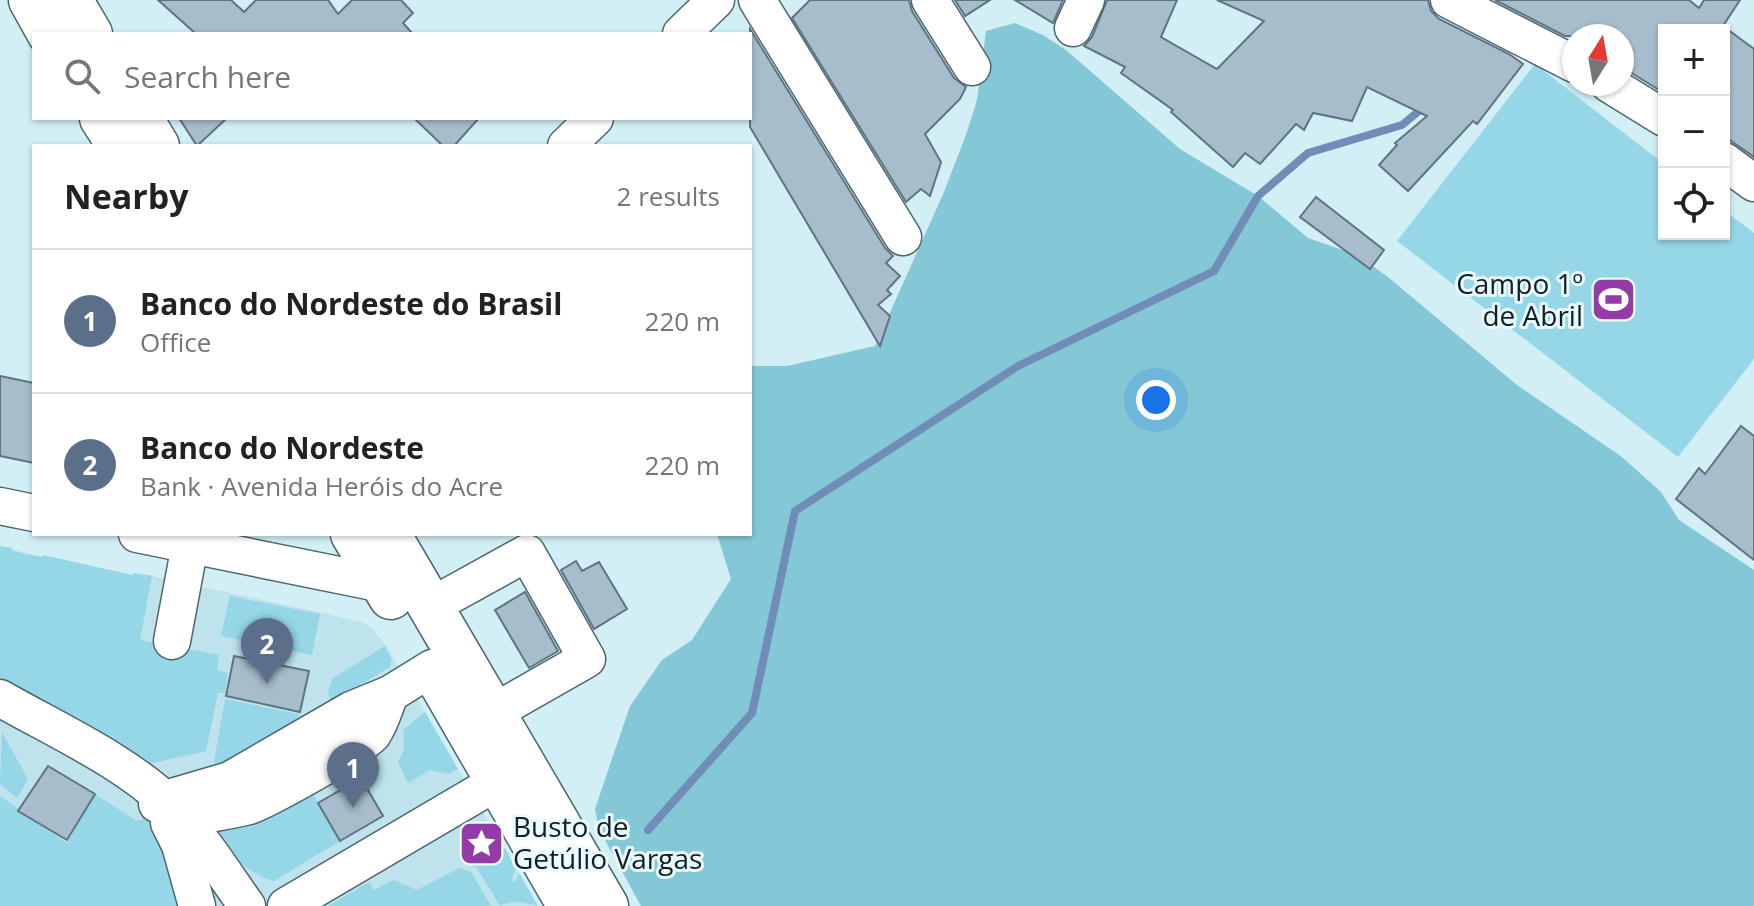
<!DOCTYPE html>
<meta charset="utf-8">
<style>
body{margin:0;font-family:"Open Sans",sans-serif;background:#f2f2f2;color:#222}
.controls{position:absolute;right:24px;top:24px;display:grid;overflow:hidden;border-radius:0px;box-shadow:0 2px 6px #0004}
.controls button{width:72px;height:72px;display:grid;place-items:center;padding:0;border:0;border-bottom:2px solid #e0e0e0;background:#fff;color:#222;font:40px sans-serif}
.compass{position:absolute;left:1562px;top:24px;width:72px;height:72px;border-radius:50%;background:#fff;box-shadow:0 2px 6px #0004;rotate:11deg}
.you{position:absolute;left:1156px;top:400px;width:28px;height:28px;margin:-20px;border:6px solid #fff;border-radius:50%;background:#1a73e8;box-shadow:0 0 0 12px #1a73e833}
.badge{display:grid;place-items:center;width:52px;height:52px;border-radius:50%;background:#db2777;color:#fff;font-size:26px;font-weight:700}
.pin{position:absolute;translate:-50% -66px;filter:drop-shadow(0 2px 4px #0008)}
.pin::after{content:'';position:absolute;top:42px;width:28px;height:24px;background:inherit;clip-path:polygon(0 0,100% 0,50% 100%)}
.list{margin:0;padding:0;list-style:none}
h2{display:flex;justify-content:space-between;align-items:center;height:104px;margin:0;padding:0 32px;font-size:34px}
h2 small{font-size:26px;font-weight:400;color:#767676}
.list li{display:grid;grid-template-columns:52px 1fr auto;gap:24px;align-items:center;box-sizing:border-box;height:144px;padding:0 32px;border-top:2px solid #e0e0e0}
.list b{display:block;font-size:30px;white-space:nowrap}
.list p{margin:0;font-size:26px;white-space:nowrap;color:#767676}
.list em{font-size:26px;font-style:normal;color:#767676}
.icon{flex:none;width:44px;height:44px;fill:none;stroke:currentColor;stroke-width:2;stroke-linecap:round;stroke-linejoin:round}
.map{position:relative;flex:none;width:1754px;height:906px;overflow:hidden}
.search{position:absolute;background:#fff;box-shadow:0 2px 6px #0004;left:32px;top:32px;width:720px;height:88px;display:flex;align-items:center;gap:20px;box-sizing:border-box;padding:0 28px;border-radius:0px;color:#767676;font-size:30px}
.panel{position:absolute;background:#fff;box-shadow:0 2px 6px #0004;left:32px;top:144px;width:720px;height:392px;border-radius:0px}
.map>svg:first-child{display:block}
.built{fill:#bee3ed}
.green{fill:#95d7e7}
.forest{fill:#84c7d7}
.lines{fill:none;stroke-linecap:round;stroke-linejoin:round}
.stream{stroke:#6f8db7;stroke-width:8}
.building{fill:#a7bdcb;stroke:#5f7481;stroke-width:2}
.minor-casing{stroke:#4d666d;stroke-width:39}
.major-casing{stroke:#4d666d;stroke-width:47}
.minor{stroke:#fff;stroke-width:36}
.major{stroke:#fff;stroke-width:44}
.labels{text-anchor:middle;stroke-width:6;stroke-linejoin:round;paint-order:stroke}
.poi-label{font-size:28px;fill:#131e20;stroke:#e8fafe;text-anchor:end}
</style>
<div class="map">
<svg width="1754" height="906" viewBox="0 0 1754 906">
<rect width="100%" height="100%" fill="#d2eff6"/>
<!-- built -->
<path class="built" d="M0,546L42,557L43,555L132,575L134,573L152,576L323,613L364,623L372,628L387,647L538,906H0Z"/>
<!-- green -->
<g class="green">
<path d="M1535,64L1664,164V234H1724V210L1754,233V359L1678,457L1397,241Z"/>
<path d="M0,546L12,548V551L42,557L43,555L132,575L134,573L152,576L140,640L219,655L217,670L228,673L225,693H218L206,751L144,765L0,681Z"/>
<path d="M230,596L320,614L312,655L221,636Z"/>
<path d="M385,646L392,660L390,667L331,702L328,691L333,678Z"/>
<path d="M225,699L299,714L298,721L222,766L214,762Z"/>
<path d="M425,712L458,769L449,774L430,770L408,783L398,762L404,749L403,730Z"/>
<path d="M2,732L28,779L17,798L0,784Z"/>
<path d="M95,794L135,820H142L148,814L160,830L181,906H0V796L67,843Z"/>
<path d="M313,794L340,841L274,881C246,874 222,845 202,826L303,799Z"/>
<path d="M486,827H492L501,841L491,847L494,854L505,848L516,868L511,880L515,882L519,873L538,906C525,903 512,899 500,906L477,868L465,862L475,856L482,829Z"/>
<path d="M459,868L471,872L491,906H328L369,882L374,890L393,880L417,890Z"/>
</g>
<!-- forest -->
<path class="forest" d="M1015,23L1043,35L1066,50L1180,149L1258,196L1308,238L1357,255L1388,277L1517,385L1622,457L1661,492L1679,520L1754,570V906H641L599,829L595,809L630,706L662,660L692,640L731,579L717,534H750V366H787L875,346L944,192L967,132L977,100L986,31Z"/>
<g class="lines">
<!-- stream -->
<path class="stream" d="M648,830L752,713L795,511L1018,366L1214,271L1258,196L1308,153L1402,125L1425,106"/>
</g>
<!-- building -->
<g class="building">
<path d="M158,0H231L244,12L256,0H328L338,14L352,0H401L413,13L403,23L413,34H196Z"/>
<path d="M810,0H909L912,11L954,78L966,87L960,99L925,134L941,162L930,196L921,189L906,202L792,18Z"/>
<path d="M955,0H990L965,16Z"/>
<path d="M1015,0H1063L1053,23Z"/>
<path d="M1107,0H1177L1161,37L1217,69L1264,21L1217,0H1428L1431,11L1439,19L1509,54L1523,64L1477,124L1473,121L1408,191L1379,165L1397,145L1395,143L1427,116L1367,87L1352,121L1313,113L1304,130L1296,124L1260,164L1245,153L1233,167L1171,112L1173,110L1121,73L1125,67L1084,46L1092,37Z"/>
<path d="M1495,0H1689L1699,8L1704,0H1740L1723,26L1754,49V157L1724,136V30H1664V93L1622,67V36H1565Z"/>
<path d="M750,29L885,248L893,256L886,263L900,276L887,290L891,294L878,305L890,316L880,346L750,127Z"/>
<path d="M179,118H227L197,146Z"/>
<path d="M414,118H479L454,146H443Z"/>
<path d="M1316,197L1384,250L1370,269L1300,217Z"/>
<path d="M0,376L34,383V463L0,456Z"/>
<path d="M1741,426L1754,436V560L1676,499L1699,468L1705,474Z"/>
<path d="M576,561L582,571L599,562L627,609L594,629L561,570Z"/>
<path d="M525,592L558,651L529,668L495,610Z"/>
<path d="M234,656L309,671L300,712L226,696Z"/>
<path d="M48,766L95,794L67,840L18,811Z"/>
<path d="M361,778L383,816L340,841L318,803Z"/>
</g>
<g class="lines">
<defs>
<g id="minor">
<path d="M757,0L903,237"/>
<path d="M930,0L972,67"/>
<path d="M1449,0L1574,64"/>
<path d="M1073,28L1086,0"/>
<path d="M681,34L716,0"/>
<path d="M1609,84L1664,118"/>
<path d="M566,146L595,118"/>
<path d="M1724,161L1754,183"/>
<path d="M0,506L34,513"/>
<path d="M137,534L383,584L400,575"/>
<path d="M431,606L527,553L587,659L494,712"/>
<path d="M172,641L190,545"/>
<path d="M0,698C54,729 123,760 168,803C199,833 222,871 247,906"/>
<path d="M157,804L172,797L230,780L351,710L390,694L432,668"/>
<path d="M169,823L180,845L197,906"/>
<path d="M170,824C195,814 223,813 249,806C266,800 365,746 373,734C381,722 385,707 390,694"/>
<path d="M286,906L519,769"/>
</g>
<g id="major">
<path d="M31,0L50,34"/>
<path d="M70,0L90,34"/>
<path d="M102,118L120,146"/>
<path d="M140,118L157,146"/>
<path d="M353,534L391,597"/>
<path d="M388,534L606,906"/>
<path d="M436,674L570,906"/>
</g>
</defs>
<!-- minor casing -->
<use href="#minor" class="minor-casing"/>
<!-- major casing -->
<use href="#major" class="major-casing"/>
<!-- minor -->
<use href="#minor" class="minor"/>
<!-- major -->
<use href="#major" class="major"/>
</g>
<!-- icons -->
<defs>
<symbol id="stadium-square" viewBox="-11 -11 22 22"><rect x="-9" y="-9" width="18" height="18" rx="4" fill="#933ba7" stroke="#e8fafe"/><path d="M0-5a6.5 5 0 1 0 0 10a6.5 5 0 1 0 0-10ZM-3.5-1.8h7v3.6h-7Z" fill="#fff"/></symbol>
<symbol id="sight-square" viewBox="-11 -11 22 22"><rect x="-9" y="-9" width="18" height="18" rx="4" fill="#933ba7" stroke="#e8fafe"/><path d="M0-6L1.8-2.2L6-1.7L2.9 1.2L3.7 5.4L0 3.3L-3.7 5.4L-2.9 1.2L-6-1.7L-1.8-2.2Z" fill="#fff"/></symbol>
</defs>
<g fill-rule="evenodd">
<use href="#stadium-square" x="1588" y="274" width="51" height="51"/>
<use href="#sight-square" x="456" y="818" width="51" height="51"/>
</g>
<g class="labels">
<!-- poi labels -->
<g class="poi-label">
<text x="1583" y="294">Campo 1º<tspan x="1583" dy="32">de Abril</tspan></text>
<text x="513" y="837" text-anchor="start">Busto de<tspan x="513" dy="32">Getúlio Vargas</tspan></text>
</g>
</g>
</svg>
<div class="controls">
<button>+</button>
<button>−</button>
<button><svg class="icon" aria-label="locate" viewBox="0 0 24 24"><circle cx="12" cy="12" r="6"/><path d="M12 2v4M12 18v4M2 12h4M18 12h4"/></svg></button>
</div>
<svg class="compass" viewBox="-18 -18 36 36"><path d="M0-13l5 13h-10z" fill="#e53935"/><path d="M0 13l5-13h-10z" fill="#767676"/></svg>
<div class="you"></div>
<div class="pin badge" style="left:353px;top:808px;background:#5c6f8a">1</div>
<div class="pin badge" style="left:267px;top:684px;background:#5c6f8a">2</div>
<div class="search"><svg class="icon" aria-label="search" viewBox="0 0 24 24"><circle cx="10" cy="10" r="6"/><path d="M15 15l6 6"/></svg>Search here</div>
<section class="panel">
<h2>Nearby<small>2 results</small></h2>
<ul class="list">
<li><span class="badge" style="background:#5c6f8a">1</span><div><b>Banco do Nordeste do Brasil</b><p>Office</p></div><em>220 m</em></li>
<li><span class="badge" style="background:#5c6f8a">2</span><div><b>Banco do Nordeste</b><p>Bank · Avenida Heróis do Acre</p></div><em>220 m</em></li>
</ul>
</section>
</div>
